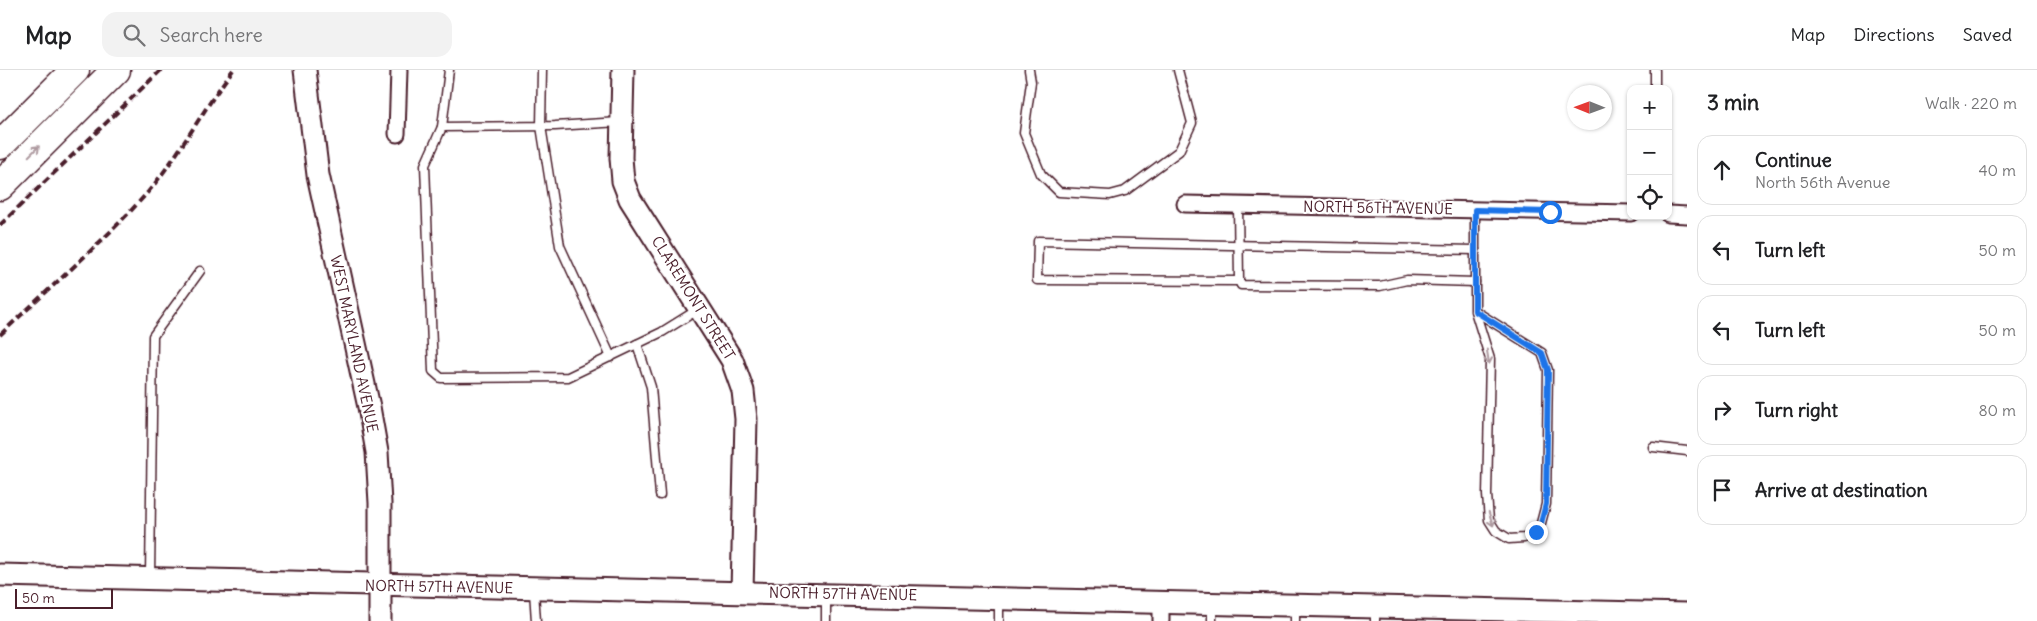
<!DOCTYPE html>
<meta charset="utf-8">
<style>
body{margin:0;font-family:Delius,sans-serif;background:#f2f2f2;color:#202124}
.controls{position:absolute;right:15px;top:15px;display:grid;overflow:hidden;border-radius:10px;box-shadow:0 1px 4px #0004}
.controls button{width:45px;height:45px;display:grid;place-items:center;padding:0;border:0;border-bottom:1px solid #e0e0e0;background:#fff;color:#202124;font:25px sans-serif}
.compass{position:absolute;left:1567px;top:15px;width:45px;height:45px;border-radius:50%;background:#fff;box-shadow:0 1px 4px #0004;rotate:271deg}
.scale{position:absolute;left:15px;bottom:12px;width:98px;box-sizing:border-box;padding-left:5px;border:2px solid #4a1f2b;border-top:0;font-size:14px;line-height:18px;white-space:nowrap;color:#4a1f2b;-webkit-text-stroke:4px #fff;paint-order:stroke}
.stop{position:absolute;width:15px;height:15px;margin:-11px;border:4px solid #1a73e8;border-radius:50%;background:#fff}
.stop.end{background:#1a73e8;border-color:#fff;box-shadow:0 1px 5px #0008}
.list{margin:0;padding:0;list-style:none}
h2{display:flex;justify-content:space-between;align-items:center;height:65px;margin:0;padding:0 20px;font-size:21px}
h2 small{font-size:16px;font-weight:400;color:#757577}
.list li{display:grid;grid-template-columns:32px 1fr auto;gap:15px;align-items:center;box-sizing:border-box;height:70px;margin:0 10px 10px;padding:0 10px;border:1px solid #e0e0e0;border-radius:15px}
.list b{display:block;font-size:19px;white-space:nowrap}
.list p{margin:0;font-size:16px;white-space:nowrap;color:#757577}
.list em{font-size:16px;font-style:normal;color:#757577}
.icon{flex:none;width:28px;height:28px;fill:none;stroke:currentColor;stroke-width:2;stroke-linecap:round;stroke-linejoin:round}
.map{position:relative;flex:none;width:1687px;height:551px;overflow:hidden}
header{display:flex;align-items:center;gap:30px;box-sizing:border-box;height:70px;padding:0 25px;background:#fff;border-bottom:1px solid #e0e0e0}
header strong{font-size:24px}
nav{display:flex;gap:28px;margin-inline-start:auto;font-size:18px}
.search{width:350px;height:45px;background:#f2f2f2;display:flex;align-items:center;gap:12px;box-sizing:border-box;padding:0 18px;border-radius:15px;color:#757577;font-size:19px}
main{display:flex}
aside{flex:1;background:#fff}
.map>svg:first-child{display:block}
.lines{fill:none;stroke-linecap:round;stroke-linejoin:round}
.lane-casing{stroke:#4a1f2b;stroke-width:11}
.street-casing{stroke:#4a1f2b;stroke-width:19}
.secondary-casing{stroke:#4a1f2b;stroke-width:25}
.highway-casing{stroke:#4a1f2b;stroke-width:31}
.lane{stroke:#fff;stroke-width:8}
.street{stroke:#fff;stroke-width:15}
.secondary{stroke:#fff;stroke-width:21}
.highway{stroke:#fff;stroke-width:28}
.rail{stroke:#4a1f2b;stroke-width:4;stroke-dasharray:8 4;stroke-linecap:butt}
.oneway{stroke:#ae9aa0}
.route{stroke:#1a73e8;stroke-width:6}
.labels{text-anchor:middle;stroke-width:4;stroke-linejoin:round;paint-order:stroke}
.street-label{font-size:15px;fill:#4a1f2b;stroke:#fff}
</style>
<header>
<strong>Map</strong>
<div class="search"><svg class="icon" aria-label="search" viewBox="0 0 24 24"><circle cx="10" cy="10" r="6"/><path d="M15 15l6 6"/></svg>Search here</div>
<nav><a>Map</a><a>Directions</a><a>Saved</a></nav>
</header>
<main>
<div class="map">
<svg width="1687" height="551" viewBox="0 0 1687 551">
<rect width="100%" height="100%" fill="#fff"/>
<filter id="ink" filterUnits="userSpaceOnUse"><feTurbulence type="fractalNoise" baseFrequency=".02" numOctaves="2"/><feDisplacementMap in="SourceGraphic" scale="10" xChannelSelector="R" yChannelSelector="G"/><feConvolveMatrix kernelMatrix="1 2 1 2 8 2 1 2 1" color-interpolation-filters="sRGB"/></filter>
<g filter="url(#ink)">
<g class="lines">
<defs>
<g id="lane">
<path d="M542,0L541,56L560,176L611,287"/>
<path d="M1029,0L1031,12L1024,63L1041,104L1059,122L1110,125L1125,121L1179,81L1192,53L1178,0"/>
<path d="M1655,0V19"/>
<path d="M620,52L555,56L442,57L425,95L433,301L441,308L568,307L662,262L699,239"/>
<path d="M442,57L449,0"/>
<path d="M1238,135L1239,211L1241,215L1380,216L1407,210L1475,212"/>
<path d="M1239,211L1037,210L1038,171L1475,180"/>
<path d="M1475,241L1542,283L1548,300L1546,434L1541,453L1536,463L1524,468L1509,469L1496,461L1489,450L1487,425L1490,289L1475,241V140"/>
<path d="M637,274L651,317L660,425"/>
<path d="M1653,377L1687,381"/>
<path d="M150,507L153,266L200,201"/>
<path d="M534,521L536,551"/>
<path d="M999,529V551"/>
<path d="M1295,536V551"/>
<path d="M826,551V526"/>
<path d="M1212,551V534"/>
<path d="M1375,551V538"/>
</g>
<g id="street">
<path d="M397,64L399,0"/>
<path d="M1185,134L1631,143"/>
<path d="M1668,144L1687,145"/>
<path d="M1161,551V531"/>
</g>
<g id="secondary">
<path d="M305,0L318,105L369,337L377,382L380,433V551"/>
<path d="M623,0L621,88L623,111L630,129L732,290L743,321L746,349L742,522"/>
<path d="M0,505C562,521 1125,530 1687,544"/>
</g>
<g id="highway">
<path d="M0,75L75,0"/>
<path d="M0,116L116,0"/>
</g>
</defs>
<!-- lane casing -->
<use href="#lane" class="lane-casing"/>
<!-- street casing -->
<use href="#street" class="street-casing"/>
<!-- secondary casing -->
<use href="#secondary" class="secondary-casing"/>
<!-- highway casing -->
<use href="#highway" class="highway-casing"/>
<!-- lane -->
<use href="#lane" class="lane"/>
<!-- street -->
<use href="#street" class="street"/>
<!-- secondary -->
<use href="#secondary" class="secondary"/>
<!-- highway -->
<use href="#highway" class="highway"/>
<!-- rail -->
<g class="rail">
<path d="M0,155L161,0"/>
<path d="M0,265C49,218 103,173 148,122C180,84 203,39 233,0"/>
</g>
</g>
<!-- one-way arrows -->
<defs><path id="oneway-shaft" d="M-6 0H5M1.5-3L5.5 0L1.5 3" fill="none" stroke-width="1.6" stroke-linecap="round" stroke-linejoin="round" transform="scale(1.25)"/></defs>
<g class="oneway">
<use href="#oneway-shaft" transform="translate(34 81) rotate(-45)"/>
<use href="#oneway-shaft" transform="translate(1488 287) rotate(81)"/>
<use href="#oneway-shaft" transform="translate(1491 449) rotate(72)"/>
</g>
</g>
<g class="lines" filter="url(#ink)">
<!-- route -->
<path class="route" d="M1536,462L1541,453L1546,434L1548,300L1542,283L1475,241V140L1550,142"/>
</g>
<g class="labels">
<!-- street labels -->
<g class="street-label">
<text transform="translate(1378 138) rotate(1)" y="5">NORTH 56TH AVENUE</text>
<text transform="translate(693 228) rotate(58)" y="5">CLAREMONT STREET</text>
<text transform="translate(354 274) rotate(78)" y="5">WEST MARYLAND AVENUE</text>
<text transform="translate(439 517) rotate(1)" y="5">NORTH 57TH AVENUE</text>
<text transform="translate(843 524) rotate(1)" y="5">NORTH 57TH AVENUE</text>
</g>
</g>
</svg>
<div class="controls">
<button>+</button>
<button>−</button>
<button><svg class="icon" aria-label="locate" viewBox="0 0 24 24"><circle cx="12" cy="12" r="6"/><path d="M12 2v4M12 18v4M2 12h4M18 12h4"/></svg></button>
</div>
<svg class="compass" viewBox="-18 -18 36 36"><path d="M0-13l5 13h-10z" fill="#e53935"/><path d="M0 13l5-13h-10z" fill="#757577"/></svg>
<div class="scale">50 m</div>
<div class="stop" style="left:1550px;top:142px"></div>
<div class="stop end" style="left:1536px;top:462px"></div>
</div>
<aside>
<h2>3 min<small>Walk · 220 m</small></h2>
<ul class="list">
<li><svg class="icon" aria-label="ahead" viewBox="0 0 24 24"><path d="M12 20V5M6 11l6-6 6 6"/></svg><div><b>Continue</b><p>North 56th Avenue</p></div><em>40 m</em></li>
<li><svg class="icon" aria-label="left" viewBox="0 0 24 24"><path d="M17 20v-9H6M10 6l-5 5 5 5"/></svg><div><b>Turn left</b></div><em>50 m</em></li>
<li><svg class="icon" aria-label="left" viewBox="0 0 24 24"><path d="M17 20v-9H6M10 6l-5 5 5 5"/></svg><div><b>Turn left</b></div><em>50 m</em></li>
<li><svg class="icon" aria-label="right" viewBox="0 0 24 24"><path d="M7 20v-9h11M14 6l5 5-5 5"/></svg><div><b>Turn right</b></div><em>80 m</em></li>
<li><svg class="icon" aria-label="arrive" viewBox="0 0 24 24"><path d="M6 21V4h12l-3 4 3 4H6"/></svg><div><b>Arrive at destination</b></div></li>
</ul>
</aside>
</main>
